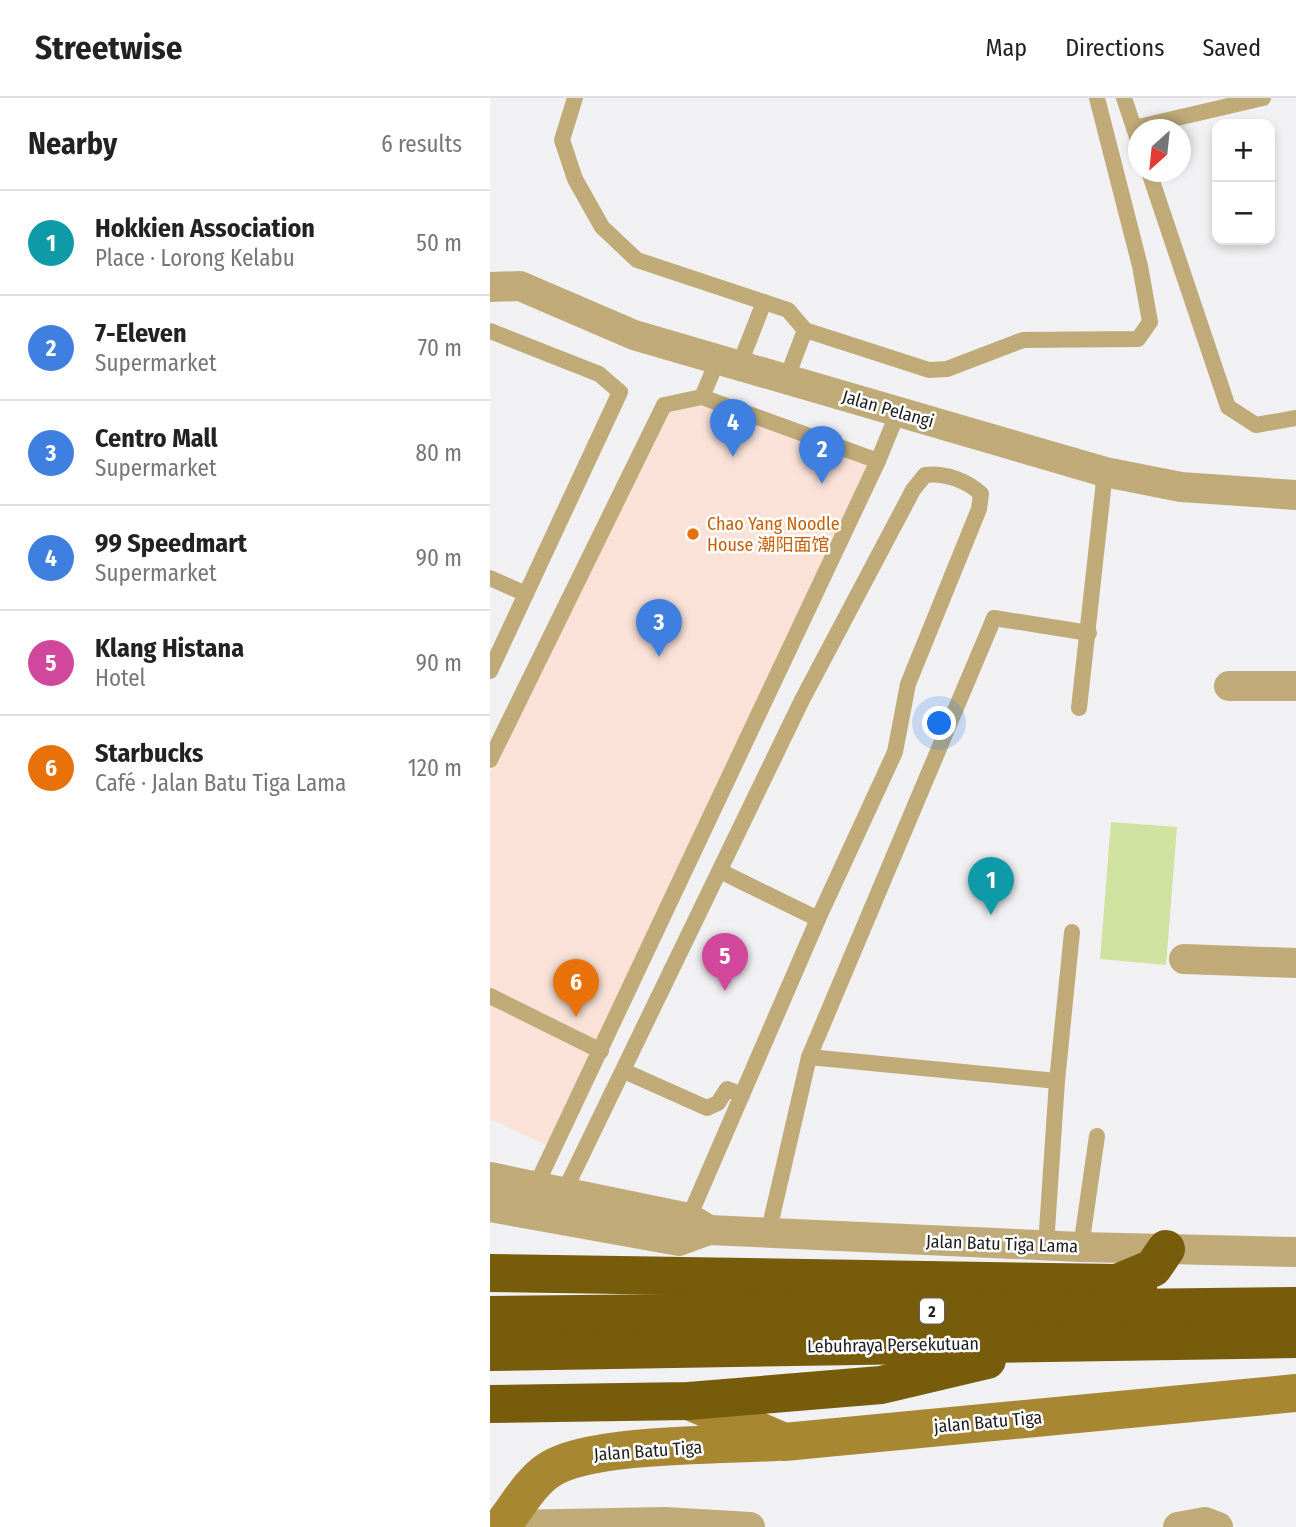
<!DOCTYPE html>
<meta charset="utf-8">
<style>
body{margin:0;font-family:"Fira Sans Condensed","Noto Sans SC",sans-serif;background:#f2f2f2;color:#222}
.controls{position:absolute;right:21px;top:21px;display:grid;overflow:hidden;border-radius:14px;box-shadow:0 4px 10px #0003}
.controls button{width:63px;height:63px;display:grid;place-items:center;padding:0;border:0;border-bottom:2px solid #e0e0e0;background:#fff;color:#222;font:35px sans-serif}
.compass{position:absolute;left:638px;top:21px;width:63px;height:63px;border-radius:50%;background:#fff;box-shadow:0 4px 10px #0003;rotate:207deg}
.you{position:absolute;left:450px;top:626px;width:24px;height:24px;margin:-18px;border:5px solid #fff;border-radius:50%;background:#1a73e8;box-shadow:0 0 0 10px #1a73e833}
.badge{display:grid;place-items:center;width:46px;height:46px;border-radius:50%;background:#7c3aed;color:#fff;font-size:23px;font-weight:700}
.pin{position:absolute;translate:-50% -58px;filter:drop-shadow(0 2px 4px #0008)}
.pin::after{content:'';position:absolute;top:37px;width:24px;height:21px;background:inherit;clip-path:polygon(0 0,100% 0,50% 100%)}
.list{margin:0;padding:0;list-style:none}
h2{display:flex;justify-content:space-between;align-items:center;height:91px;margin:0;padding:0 28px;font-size:30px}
h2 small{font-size:23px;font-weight:400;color:#767676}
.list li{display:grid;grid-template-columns:46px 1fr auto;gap:21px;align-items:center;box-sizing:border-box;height:105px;padding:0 28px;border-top:2px solid #e0e0e0}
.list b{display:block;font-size:26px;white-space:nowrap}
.list p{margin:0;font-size:23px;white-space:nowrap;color:#767676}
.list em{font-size:23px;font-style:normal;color:#767676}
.map{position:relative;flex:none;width:806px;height:1429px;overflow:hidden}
header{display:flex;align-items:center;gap:42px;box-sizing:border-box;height:98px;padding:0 35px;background:#fff;border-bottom:2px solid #e0e0e0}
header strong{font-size:33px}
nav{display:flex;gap:38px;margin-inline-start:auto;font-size:24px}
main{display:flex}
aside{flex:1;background:#fff}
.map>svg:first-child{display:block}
.commercial{fill:#fae2d8}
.green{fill:#d0e2a0}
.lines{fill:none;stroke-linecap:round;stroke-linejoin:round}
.lane{stroke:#c0ab78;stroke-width:16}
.street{stroke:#c0ab78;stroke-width:30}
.secondary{stroke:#a88733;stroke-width:38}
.highway{stroke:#775c0b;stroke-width:38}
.food-dot{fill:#e8710a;stroke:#fff;stroke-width:2.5}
.labels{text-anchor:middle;stroke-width:5;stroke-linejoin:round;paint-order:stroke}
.shield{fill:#fff;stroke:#626262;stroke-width:2}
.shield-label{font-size:16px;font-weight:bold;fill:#1e1e1f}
.street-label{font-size:18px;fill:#1e1e1f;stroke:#fff}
.food-label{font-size:18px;fill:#c56008;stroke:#fff;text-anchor:start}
</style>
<header>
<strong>Streetwise</strong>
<nav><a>Map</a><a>Directions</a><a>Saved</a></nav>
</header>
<main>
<aside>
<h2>Nearby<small>6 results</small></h2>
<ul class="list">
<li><span class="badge" style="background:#0f9aa8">1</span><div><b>Hokkien Association</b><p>Place · Lorong Kelabu</p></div><em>50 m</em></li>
<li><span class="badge" style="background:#3f7fe0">2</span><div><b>7-Eleven</b><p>Supermarket</p></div><em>70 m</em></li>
<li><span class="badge" style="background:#3f7fe0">3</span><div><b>Centro Mall</b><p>Supermarket</p></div><em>80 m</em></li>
<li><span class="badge" style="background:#3f7fe0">4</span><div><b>99 Speedmart</b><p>Supermarket</p></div><em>90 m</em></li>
<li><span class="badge" style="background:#d1479c">5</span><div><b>Klang Histana</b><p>Hotel</p></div><em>90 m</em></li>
<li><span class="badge" style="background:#e8710a">6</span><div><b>Starbucks</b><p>Café · Jalan Batu Tiga Lama</p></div><em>120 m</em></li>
</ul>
</aside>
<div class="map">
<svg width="806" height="1429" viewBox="0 0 806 1429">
<rect width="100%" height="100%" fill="#f1f1f3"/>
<!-- commercial -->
<path class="commercial" d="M212,306L380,366L58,1048L0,1021V674L178,313Z"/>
<!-- green -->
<path class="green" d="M621,724L687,729L676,867L610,861Z"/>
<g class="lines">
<!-- lane -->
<g class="lane">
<path d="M85,0L72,42L85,81L112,129L147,162L298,212L315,232L439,272L457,271L533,242L648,241L660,224L650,168L607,0"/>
<path d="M634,0L648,42"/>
<path d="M644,30L773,0"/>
<path d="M659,74L738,309L766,327L806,320"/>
<path d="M0,233L109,276L130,294L0,573"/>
<path d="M249,268L274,204"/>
<path d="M296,282L315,232"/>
<path d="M212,299L228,261"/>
<path d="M0,480L36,496"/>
<path d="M589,610L615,374"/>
<path d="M0,662L174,307L212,299L388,363"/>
<path d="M230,773L328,821"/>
<path d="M0,898L111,953"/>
<path d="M319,959L567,983"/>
<path d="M134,973L217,1010L228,1005L237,991L252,997"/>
<path d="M43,1094L388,363L408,314"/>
<path d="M74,1094L312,602L423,392L435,377C454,374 478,383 491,396L489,411L418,586L405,654L328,821L197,1124"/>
<path d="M278,1136L319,959L504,520L599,535"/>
<path d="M556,1147L567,983L582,834"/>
<path d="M591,1149L607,1038"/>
</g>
<!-- street -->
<g class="street">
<path d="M0,189L30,188L144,237L615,374L691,389L806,397"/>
<path d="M739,588H806"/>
<path d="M694,861L806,865"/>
<path d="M0,1079L199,1120L219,1132"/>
<path d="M0,1109L189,1143L219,1132L591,1149L806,1154"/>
<path d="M12,1427L175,1424L260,1429"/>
<path d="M688,1429L715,1424L728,1429"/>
</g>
<!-- secondary -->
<g class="secondary">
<path d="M199,1303L294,1344L806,1295"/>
<path d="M11,1429C25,1412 40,1384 59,1372C99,1345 233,1347 286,1344"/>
</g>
<!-- highway -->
<g class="highway">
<path d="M0,1175L627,1185L648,1190"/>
<path d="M627,1185L663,1170L676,1151"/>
<path d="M0,1217L806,1208"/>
<path d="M0,1254L806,1241"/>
<path d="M0,1306L199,1303L391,1287L497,1262"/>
</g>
</g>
<!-- markers -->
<circle class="food-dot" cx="203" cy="436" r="7"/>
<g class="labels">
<!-- shield labels -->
<rect class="shield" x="430" y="1200.5" width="24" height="25" rx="5"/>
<g class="shield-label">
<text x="442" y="1219">2</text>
</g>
<!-- street labels -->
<g class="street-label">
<text transform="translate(398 311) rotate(16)" y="6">Jalan Pelangi</text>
<text transform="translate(512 1146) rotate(2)" y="6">Jalan Batu Tiga Lama</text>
<text transform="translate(403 1247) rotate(-1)" y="6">Lebuhraya Persekutuan</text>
<text transform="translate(498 1324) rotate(-5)" y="6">jalan Batu Tiga</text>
<text transform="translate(158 1353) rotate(-4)" y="6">Jalan Batu Tiga</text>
</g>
<!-- food labels -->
<g class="food-label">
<text x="217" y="432">Chao Yang Noodle<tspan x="217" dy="21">House 潮阳面馆</tspan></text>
</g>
</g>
</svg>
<div class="controls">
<button>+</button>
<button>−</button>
</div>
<svg class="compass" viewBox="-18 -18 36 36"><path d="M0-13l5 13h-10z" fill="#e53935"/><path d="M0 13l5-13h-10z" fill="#767676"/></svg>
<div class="you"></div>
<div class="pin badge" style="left:501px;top:817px;background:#0f9aa8">1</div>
<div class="pin badge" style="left:332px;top:386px;background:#3f7fe0">2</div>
<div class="pin badge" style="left:169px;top:559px;background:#3f7fe0">3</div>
<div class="pin badge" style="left:243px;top:359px;background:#3f7fe0">4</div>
<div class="pin badge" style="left:235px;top:893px;background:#d1479c">5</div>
<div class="pin badge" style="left:86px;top:919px;background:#e8710a">6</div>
</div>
</main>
